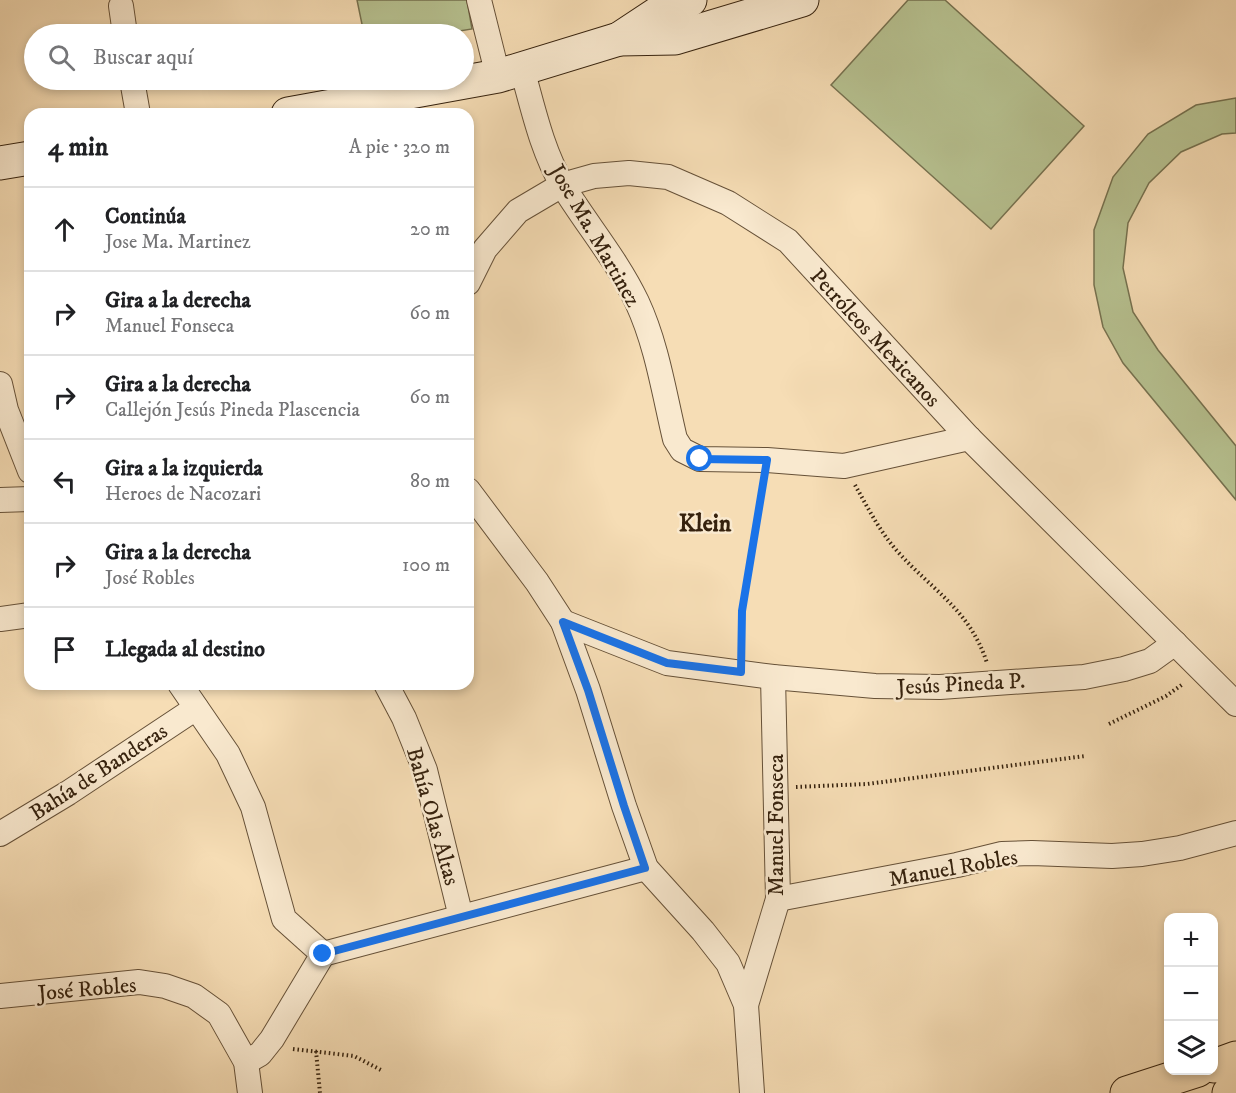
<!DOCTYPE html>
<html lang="es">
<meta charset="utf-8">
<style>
body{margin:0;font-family:"IM FELL DW Pica",serif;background:#f2f2f2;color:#202124}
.controls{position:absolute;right:18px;bottom:18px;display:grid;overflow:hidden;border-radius:12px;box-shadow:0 3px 9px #0003}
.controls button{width:54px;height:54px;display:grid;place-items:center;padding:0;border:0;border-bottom:2px solid #e0e0e0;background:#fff;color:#202124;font:30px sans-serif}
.stop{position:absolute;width:18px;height:18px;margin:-14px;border:4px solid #1a73e8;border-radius:50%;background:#fff}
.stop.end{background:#1a73e8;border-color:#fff;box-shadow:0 2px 6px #0008}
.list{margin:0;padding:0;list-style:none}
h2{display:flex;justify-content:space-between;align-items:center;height:78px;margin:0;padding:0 24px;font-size:26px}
h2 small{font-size:20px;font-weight:400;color:#757577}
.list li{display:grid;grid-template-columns:39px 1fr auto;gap:18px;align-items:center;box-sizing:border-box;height:84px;padding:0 24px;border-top:2px solid #e0e0e0}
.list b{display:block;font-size:22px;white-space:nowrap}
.list p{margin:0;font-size:20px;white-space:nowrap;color:#757577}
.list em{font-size:20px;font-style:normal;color:#757577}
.icon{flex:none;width:33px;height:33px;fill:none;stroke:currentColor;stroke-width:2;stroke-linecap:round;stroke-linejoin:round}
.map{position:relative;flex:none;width:1236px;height:1093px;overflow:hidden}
.search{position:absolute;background:#fff;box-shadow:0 3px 9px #0003;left:24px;top:24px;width:450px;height:66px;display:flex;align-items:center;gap:15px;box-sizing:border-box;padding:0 21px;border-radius:33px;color:#757577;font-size:22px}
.panel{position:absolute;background:#fff;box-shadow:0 3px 9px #0003;left:24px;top:108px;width:450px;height:582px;border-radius:18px}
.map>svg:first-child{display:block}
.green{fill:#b7c291;stroke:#767250;stroke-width:1.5}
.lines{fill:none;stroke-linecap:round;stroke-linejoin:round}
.street-casing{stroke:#665138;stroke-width:26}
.secondary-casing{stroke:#36220e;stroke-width:35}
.primary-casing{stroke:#36220e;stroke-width:35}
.path{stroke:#36220e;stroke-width:4;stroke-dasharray:1.5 3;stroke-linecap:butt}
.street{stroke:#f9e9cf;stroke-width:24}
.secondary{stroke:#f9e9cf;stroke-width:33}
.primary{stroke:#f6ddb5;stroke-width:33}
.route{stroke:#1a73e8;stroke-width:8}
.labels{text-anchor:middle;stroke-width:5;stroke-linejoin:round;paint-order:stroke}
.street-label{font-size:22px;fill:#36220e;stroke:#f9e9cf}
.neighbourhood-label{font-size:24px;font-weight:bold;fill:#36220e;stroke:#f9e9cf}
</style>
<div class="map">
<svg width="1236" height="1093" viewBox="0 0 1236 1093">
<rect width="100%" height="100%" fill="#f6ddb5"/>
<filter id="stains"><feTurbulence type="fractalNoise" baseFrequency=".00333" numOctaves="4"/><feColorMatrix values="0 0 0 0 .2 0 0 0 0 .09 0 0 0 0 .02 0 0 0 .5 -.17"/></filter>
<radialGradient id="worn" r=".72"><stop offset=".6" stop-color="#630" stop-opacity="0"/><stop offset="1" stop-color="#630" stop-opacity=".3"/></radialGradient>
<!-- green -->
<g class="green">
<path d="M357,0H467L472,29L441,34H364Z"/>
<path d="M908,0H945L1084,126L991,229L831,85Z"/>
<path d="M1236,98V133L1222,134L1181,152L1149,183L1128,223L1123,268L1133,312L1158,350L1236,446V500L1123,363L1103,327L1094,285V230L1113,177L1148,134L1196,105Z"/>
</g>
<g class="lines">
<defs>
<g id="street">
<path d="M479,0L498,76"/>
<path d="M121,6L125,34"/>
<path d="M522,69C533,108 542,151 563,186C587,225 617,260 637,302C657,345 664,393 675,439L682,450L700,459L767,460L844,466L969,438"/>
<path d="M132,80L138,114"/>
<path d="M468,283L485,249L518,211L562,185L594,176L629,173L668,177L728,203L788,241L969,438L1236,704"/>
<path d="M0,384L6,410L30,471"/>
<path d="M468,490L537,582L563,622L588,690L624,806L646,868L703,931L728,963L746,1005L752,1093"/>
<path d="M0,500L30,499"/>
<path d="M0,619L30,615"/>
<path d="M563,622L667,663L773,677L875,686L940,687L1084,677L1124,669L1150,661L1175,643"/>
<path d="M180,684L228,754L253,807L284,919L323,954L272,1039L260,1054L246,1062"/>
<path d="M386,684L404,718L425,770L461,917"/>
<path d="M0,834L68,793L196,708"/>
<path d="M778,899L957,865L1002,854L1032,853L1112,856L1142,854L1180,848L1236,833"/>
<path d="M323,954L646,868"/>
<path d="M0,996L139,982L165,986L194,996L219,1014L246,1062L250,1093"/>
<path d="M746,1005L778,899L773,677"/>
</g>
<g id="secondary">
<path d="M619,39L675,38L802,0"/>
<path d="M288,114L498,76L619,39L666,8L690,0"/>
<path d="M0,163L30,158"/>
</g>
<g id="primary">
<path d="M1214,1066L1236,1058"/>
<path d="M1127,1093L1198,1070"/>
<path d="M1229,1093L1236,1091"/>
</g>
</defs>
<!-- street casing -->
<use href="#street" class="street-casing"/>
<!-- secondary casing -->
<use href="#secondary" class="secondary-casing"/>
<!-- primary casing -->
<use href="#primary" class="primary-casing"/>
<!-- path -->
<g class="path">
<path d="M855,485C868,508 880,532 898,552C932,590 970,610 987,663"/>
<path d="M741,652L742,611L764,482"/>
<path d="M1109,724L1166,696L1183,684"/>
<path d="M796,787L867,784L1085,756"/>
<path d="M293,1049L354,1056L381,1070"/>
<path d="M316,1051L320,1093"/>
</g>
<!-- street -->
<use href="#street" class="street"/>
<!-- secondary -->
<use href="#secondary" class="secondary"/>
<!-- primary -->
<use href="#primary" class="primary"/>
</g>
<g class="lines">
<!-- route -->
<path class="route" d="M323,954L645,868L624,806L588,690L563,622L667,663L741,672L742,611L767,460L700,459"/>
</g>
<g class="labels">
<!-- street labels -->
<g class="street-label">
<text transform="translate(596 235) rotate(60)" y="8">Jose Ma. Martinez</text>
<text transform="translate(876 337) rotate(47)" y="8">Petróleos Mexicanos</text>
<text transform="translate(961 683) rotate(-3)" y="8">Jesús Pineda P.</text>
<text transform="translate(98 771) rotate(-33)" y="8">Bahía de Banderas</text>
<text transform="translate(434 816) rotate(74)" y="8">Bahía Olas Altas</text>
<text transform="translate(775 825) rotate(-90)" y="8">Manuel Fonseca</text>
<text transform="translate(953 867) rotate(-10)" y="8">Manuel Robles</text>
<text transform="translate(87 988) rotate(-5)" y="8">José Robles</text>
</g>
<!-- neighbourhood labels -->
<g class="neighbourhood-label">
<text x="705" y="531">Klein</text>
</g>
</g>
<rect width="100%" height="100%" filter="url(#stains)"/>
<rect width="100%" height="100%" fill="url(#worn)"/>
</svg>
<div class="controls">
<button>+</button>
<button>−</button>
<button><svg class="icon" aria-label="layers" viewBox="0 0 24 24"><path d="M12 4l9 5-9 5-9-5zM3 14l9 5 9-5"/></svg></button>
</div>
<div class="stop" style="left:700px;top:459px"></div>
<div class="stop end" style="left:323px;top:954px"></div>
<div class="search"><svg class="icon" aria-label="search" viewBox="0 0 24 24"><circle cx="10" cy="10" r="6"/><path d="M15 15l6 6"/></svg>Buscar aquí</div>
<section class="panel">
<h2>4 min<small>A pie · 320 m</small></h2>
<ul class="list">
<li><svg class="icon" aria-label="ahead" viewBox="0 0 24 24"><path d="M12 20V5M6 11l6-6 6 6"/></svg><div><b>Continúa</b><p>Jose Ma. Martinez</p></div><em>20 m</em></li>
<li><svg class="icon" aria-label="right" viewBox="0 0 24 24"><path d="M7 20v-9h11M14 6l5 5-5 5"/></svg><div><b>Gira a la derecha</b><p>Manuel Fonseca</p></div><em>60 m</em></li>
<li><svg class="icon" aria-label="right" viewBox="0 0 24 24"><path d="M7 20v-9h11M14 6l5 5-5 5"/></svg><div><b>Gira a la derecha</b><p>Callejón Jesús Pineda Plascencia</p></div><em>60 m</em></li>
<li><svg class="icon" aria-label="left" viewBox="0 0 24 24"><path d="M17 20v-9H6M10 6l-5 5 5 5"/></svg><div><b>Gira a la izquierda</b><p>Heroes de Nacozari</p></div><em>80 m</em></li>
<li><svg class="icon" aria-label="right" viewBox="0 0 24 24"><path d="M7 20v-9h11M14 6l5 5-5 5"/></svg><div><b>Gira a la derecha</b><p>José Robles</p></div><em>100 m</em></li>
<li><svg class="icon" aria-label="arrive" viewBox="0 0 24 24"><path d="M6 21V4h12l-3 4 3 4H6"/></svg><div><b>Llegada al destino</b></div></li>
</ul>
</section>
</div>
